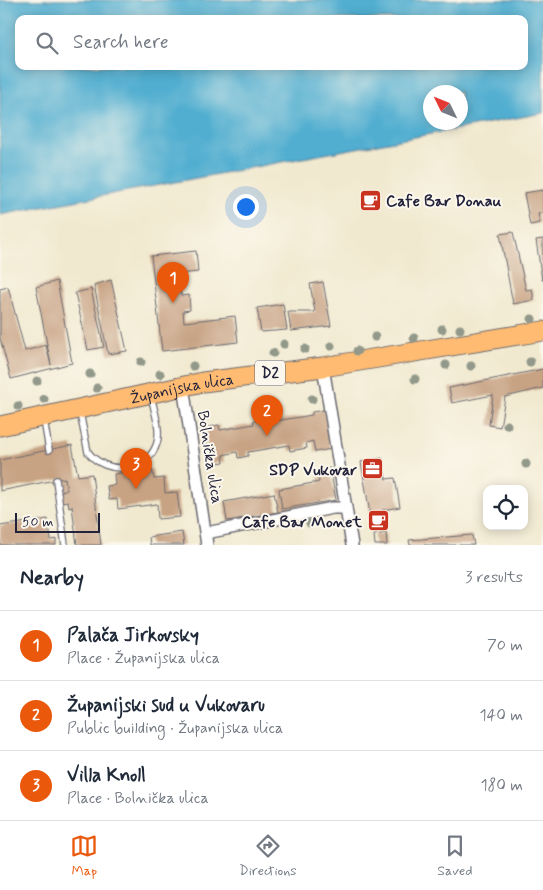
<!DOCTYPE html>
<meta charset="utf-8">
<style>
body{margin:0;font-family:Mynerve,sans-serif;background:#f2f2f3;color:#1f2937}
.controls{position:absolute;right:15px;bottom:15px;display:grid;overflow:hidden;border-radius:10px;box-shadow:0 2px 12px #0003}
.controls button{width:45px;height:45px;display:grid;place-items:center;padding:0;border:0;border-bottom:1px solid #e0e1e3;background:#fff;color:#1f2937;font:25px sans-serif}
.compass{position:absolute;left:423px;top:85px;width:45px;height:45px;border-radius:50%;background:#fff;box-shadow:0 2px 12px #0003;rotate:313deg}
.scale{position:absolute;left:15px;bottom:12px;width:85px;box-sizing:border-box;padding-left:5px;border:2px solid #22223b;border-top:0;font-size:14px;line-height:18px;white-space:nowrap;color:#22223b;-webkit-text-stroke:4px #fbf7ec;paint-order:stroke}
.you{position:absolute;left:245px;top:206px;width:18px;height:18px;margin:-12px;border:4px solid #fff;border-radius:50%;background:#1a73e8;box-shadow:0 0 0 8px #1a73e833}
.badge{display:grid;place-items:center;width:32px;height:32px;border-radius:50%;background:#ea580c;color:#fff;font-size:16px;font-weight:700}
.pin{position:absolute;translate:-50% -41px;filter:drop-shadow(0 1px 2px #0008)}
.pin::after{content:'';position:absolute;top:26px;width:18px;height:15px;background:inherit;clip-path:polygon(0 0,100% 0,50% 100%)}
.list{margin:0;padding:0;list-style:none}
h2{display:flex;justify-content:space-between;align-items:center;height:65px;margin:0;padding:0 20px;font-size:21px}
h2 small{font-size:16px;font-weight:400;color:#747a83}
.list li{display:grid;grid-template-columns:32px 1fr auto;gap:15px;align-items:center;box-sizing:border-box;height:70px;padding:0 20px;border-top:1px solid #e0e1e3}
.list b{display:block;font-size:19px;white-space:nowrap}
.list p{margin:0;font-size:16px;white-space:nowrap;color:#747a83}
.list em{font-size:16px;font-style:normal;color:#747a83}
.icon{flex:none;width:28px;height:28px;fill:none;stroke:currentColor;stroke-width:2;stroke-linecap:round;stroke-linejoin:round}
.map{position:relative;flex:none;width:543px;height:545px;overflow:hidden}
.search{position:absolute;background:#fff;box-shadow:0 2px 12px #0003;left:15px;right:15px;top:15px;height:55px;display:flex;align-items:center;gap:12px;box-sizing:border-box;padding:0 18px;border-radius:10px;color:#747a83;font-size:19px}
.sheet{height:275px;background:#fff}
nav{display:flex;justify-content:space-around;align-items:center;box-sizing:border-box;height:70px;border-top:1px solid #e0e1e3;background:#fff;font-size:14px;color:#747a83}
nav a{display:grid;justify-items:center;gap:2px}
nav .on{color:#ea580c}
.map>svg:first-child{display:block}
.water{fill:#51aed0;stroke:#3a6886;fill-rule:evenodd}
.building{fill:#c7a283}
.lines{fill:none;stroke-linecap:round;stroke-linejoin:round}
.service-casing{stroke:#6a686f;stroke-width:8}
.minor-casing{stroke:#6a686f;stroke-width:14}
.primary-casing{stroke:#6a686f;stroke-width:21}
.service{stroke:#fff;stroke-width:5.5}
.minor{stroke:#fff;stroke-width:11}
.primary{stroke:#ffbb71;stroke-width:19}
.tree{fill:#92998a}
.labels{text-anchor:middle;stroke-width:4;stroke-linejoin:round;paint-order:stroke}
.shield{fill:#fbf7ec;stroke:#636270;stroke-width:1}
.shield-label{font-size:15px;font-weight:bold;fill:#22223b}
.poi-label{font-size:16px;font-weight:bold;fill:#22223b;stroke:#fbf7ec;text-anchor:end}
.street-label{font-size:16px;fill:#22223b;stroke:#fbf7ec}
</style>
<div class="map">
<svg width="543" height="545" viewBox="0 0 543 545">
<rect width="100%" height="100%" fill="#fbf7ec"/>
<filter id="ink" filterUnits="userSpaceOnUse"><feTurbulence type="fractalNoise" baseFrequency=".02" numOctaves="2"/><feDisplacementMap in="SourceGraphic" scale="10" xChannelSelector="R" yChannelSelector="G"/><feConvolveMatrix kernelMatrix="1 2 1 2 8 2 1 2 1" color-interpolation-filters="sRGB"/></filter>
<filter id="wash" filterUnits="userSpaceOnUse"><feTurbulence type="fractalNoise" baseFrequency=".0096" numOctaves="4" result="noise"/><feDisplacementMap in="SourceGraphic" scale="20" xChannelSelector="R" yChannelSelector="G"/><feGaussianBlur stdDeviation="1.12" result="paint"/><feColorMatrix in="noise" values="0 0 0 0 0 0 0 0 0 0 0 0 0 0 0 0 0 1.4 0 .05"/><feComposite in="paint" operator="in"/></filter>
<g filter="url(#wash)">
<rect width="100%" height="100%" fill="#f1e9cf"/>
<!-- water -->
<path class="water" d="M0,0H543V113L0,215ZM19,19H524V66H19ZM430,92H460V122H430Z"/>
<g id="blocks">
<!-- building -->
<g class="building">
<path d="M543,190V213L538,214L540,223L530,225L524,193Z"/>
<path d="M513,232L526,290L532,289L534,300L513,304L500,234Z"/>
<path d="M543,239V280H542L536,240Z"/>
<path d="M196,251L198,272L178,274L181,296L189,295L190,310L183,311L184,322L235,316L238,342L162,351L151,256Z"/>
<path d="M111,280L127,351L108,354L94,285Z"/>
<path d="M57,281L72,363L11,379L0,338V289L8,287L25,351L46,345L51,365L36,287Z"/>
<path d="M323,282L331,326L291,331L288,312H315L310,284Z"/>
<path d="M91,289L104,347L88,350L75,293Z"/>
<path d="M283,304L287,330L261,332L257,308Z"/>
<path d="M543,369V388L505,397L500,427L489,425L493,395L452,403L449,388Z"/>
<path d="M324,410L331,449L315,452L313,441L306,443L307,448L290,451L289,445L248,452V456L238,458L237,452L223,455L224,462L210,464L205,428L219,425L220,430L254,424L253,421L275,417L276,421L312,415V412Z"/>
<path d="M72,445L78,476L92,474L101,545H77L72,506L69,507L68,501L62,502L61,491L67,490L65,478L0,491V460Z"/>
<path d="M382,458L386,479L395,478L400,507L382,510L385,529L373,531L361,462Z"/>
<path d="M140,463L141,471L152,469L154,479L164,478L165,493L177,492L180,517L158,519L157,504L118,509L117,499L109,500L107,486L115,485L114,474L126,472L125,464Z"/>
<path d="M330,468L336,500L282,509L279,489L319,482L317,470Z"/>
<path d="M274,493L278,512L227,521L224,502Z"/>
<path d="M48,519L51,540L56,539V545H0V526Z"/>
<path d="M182,532L184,545H150L149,537Z"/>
<path d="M386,533L387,545H375L374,535Z"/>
<path d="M472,535L474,545H410L409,540Z"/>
</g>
</g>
</g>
<g filter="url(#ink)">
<use href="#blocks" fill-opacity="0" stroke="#6a686f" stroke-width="1"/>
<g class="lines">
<defs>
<g id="service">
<path d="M80,413L88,452C106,476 148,473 157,443C161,429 154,410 151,396"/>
<path d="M44,420L49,450"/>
<path d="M56,480L65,545"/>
</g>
<g id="minor">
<path d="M323,367L352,545"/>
<path d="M183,386L207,545"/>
<path d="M206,533L333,508H346"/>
</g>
<g id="primary">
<path id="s1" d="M0,426L203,382L323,367L543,331"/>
</g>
</defs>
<!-- service casing -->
<use href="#service" class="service-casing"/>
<!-- minor casing -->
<use href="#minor" class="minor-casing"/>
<!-- primary casing -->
<use href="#primary" class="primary-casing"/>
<!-- service -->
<use href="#service" class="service"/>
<!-- minor -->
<use href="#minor" class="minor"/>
<!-- primary -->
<use href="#primary" class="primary"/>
</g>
<!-- trees -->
<g class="tree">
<circle cx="532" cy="319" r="4.5"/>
<circle cx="442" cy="329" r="4.5"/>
<circle cx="460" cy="329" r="4.5"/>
<circle cx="375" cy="337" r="4.5"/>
<circle cx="414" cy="338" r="4.5"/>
<circle cx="284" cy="344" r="4.5"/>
<circle cx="331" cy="346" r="4.5"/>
<circle cx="305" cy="349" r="4.5"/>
<circle cx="357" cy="351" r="4.5"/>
<circle cx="273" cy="353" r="4.5"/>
<circle cx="141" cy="362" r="4.5"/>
<circle cx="530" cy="362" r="4.5"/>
<circle cx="446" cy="365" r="4.5"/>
<circle cx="193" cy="366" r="4.5"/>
<circle cx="471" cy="366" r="4.5"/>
<circle cx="90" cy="374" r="4.5"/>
<circle cx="160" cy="374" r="4.5"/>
<circle cx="415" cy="379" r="4.5"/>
<circle cx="37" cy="381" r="4.5"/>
<circle cx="97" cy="388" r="4.5"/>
<circle cx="44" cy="399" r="4.5"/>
<circle cx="312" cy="399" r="4.5"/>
<circle cx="18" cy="406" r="4.5"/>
<circle cx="507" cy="425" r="4.5"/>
<circle cx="526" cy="464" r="4.5"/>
<circle cx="310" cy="523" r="4.5"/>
</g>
</g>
<!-- icons -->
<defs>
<symbol id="cafe-square" viewBox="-11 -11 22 22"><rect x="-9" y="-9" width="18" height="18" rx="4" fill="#c8321e" stroke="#fbf7ec"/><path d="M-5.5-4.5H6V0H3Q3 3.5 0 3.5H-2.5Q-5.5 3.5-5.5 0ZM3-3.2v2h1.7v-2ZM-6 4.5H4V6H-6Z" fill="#fff"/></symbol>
<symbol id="office-square" viewBox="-11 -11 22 22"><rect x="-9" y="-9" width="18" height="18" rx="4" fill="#c8321e" stroke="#fbf7ec"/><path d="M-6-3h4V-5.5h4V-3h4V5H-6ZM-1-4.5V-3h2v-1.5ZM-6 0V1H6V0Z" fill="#fff"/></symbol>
</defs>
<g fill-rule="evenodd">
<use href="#cafe-square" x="358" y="188" width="25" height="25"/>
<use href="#office-square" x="360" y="456" width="25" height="25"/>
<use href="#cafe-square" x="366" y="508" width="25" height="25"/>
</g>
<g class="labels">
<!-- shield labels -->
<rect class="shield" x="255" y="360.5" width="30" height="25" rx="4"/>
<g class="shield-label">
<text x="270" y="378">D2</text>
</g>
<!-- poi labels -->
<g class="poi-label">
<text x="386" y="206" text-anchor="start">Cafe Bar Donau</text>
<text x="357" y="475">SDP Vukovar</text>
<text x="362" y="527">Cafe Bar Monet</text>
</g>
<!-- street labels -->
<g class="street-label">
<text dy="6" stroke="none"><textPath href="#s1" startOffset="186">Županijska ulica</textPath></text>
<text transform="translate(211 457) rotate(81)" y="6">Bolnička ulica</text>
</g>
</g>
</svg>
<div class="controls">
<button><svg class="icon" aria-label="locate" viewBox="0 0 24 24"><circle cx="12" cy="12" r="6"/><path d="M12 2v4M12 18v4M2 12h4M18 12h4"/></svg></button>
</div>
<svg class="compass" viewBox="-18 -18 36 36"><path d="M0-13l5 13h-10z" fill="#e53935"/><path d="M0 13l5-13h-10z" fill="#747a83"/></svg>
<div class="scale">50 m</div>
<div class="you"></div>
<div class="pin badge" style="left:173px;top:303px">1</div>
<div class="pin badge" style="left:267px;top:436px">2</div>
<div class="pin badge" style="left:136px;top:489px">3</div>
<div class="search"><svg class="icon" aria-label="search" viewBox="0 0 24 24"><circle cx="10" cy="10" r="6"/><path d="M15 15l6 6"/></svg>Search here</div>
</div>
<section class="sheet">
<h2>Nearby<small>3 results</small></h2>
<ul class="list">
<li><span class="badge">1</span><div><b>Palača Jirkovsky</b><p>Place · Županijska ulica</p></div><em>70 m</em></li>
<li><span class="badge">2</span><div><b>Županijski sud u Vukovaru</b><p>Public building · Županijska ulica</p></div><em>140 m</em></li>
<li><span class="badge">3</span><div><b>Villa Knoll</b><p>Place · Bolnička ulica</p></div><em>180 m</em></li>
</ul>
</section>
<nav>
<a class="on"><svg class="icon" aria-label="map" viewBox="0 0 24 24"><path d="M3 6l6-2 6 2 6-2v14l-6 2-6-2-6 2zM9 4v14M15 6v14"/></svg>Map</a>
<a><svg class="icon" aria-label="directions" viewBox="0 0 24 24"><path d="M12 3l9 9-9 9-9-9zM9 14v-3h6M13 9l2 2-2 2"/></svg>Directions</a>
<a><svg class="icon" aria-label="saved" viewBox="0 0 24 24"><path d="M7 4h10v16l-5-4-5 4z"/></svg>Saved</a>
</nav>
